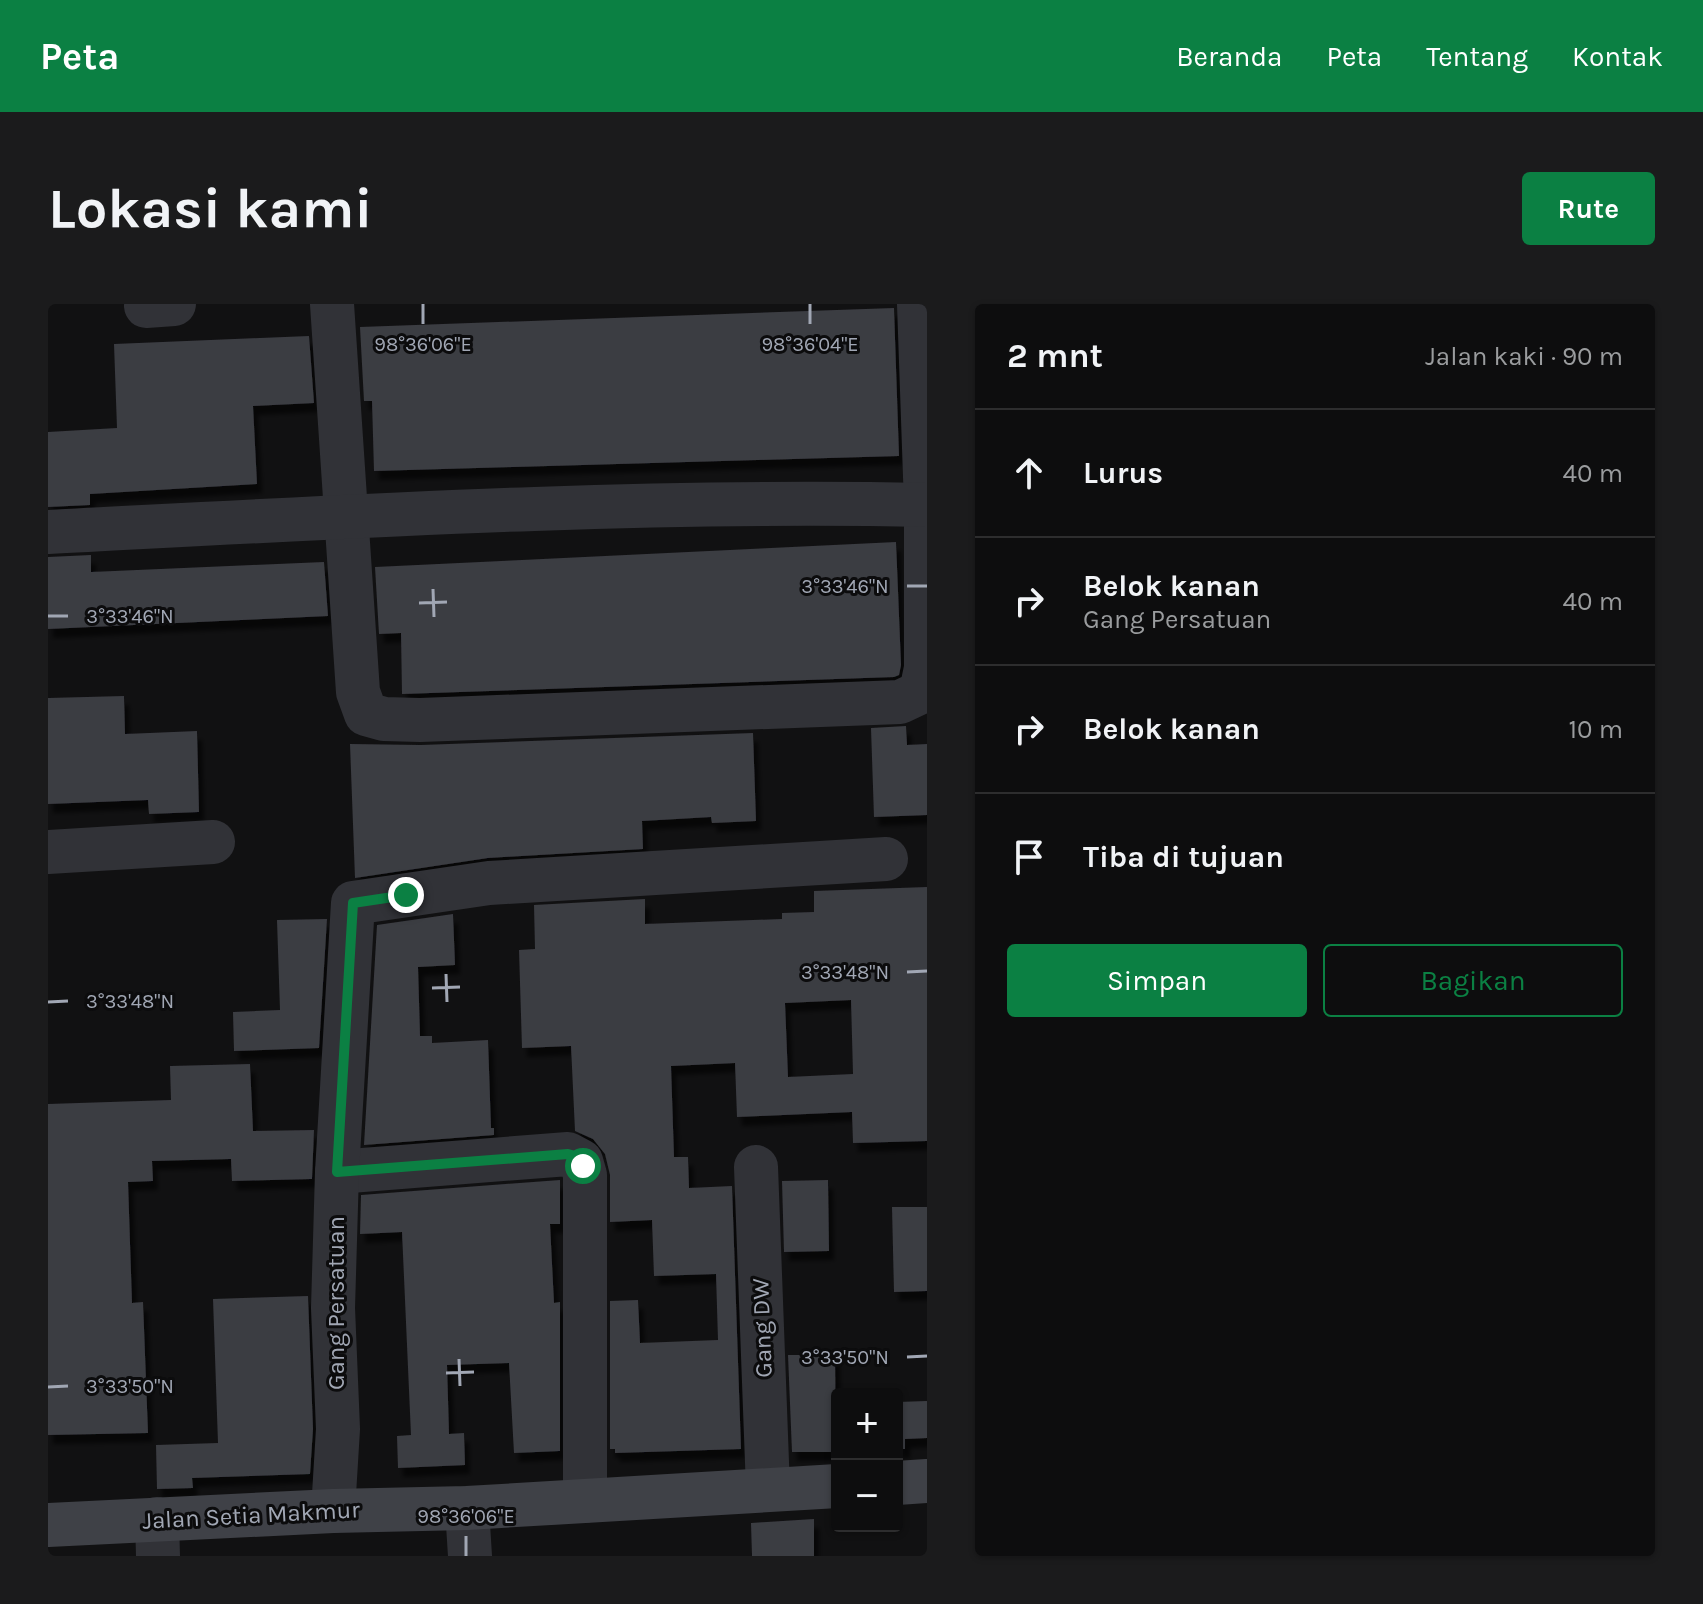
<!DOCTYPE html>
<html lang="id">
<meta charset="utf-8">
<style>
body{margin:0;font-family:Karla,sans-serif;background:#1b1b1c;color:#f1f3f6}
.controls{position:absolute;right:24px;bottom:24px;display:grid;overflow:hidden;border-radius:8px;box-shadow:0 2px 6px #0004}
.controls button{width:72px;height:72px;display:grid;place-items:center;padding:0;border:0;border-bottom:2px solid #2d2d2e;background:#0d0d0e;color:#f1f3f6;font:40px sans-serif}
.stop{position:absolute;width:24px;height:24px;margin:-18px;border:6px solid #0b8043;border-radius:50%;background:#fff}
.stop.end{background:#0b8043;border-color:#fff;box-shadow:0 2px 8px #0008}
.list{margin:0;padding:0;list-style:none}
h2{display:flex;justify-content:space-between;align-items:center;height:104px;margin:0;padding:0 32px;font-size:34px}
h2 small{font-size:26px;font-weight:400;color:#9a9c9e}
.list li{display:grid;grid-template-columns:52px 1fr auto;gap:24px;align-items:center;box-sizing:border-box;height:128px;padding:0 32px;border-top:2px solid #2d2d2e}
.list b{display:block;font-size:30px;white-space:nowrap}
.list p{margin:0;font-size:26px;white-space:nowrap;color:#9a9c9e}
.list em{font-size:26px;font-style:normal;color:#9a9c9e}
.actions{display:flex;gap:16px;padding:24px 32px}
.actions a{flex:1;padding:18px 0;border:2px solid #0b8043;border-radius:8px;text-align:center;font-size:28px;color:#0b8043}
.actions .main{background:#0b8043;color:#fff}
.icon{flex:none;width:44px;height:44px;fill:none;stroke:currentColor;stroke-width:2;stroke-linecap:round;stroke-linejoin:round}
.map{position:relative;flex:none;width:879px;height:1252px;overflow:hidden;border-radius:8px}
header{display:flex;align-items:center;gap:48px;box-sizing:border-box;height:112px;padding:0 40px;background:#0b8043;color:#fff}
header strong{font-size:38px}
nav{display:flex;gap:44px;margin-inline-start:auto;font-size:28px}
.intro{display:flex;align-items:center;justify-content:space-between;box-sizing:border-box;height:192px;padding:0 48px}
h1{margin:0;font-size:56px}
.button{padding:20px 36px;border-radius:8px;background:#0b8043;color:#fff;font-size:28px;font-weight:700}
main{display:flex;gap:48px;padding:0 48px}
aside{flex:1;background:#0d0d0e;border-radius:8px;box-shadow:0 2px 6px #0004}
.map>svg:first-child{display:block}
.building{fill:#3b3c42;fill-rule:evenodd;filter:url(#shadow)}
.lines{fill:none;stroke-linecap:round;stroke-linejoin:round}
.minor{stroke:#313237;stroke-width:44}
.secondary{stroke:#3f4147;stroke-width:44}
.route{stroke:#0b8043;stroke-width:10}
.ticks{fill:none;stroke:#a1a7b4;stroke-width:3}
.labels{text-anchor:middle;stroke-width:6;stroke-linejoin:round;paint-order:stroke}
.street-label{font-size:24px;fill:#a1a7b4;stroke:#0c0c0d}
.ticks-label{font-size:20px;text-anchor:middle;fill:#a1a7b4;stroke:#0c0c0d;stroke-width:6;stroke-linejoin:round;paint-order:stroke}
</style>
<header>
<strong>Peta</strong>
<nav><a>Beranda</a><a>Peta</a><a>Tentang</a><a>Kontak</a></nav>
</header>
<div class="intro"><h1>Lokasi kami</h1><a class="button">Rute</a></div>
<main>
<div class="map">
<svg width="879" height="1252" viewBox="0 0 879 1252">
<defs>
<filter id="shadow"><feDropShadow dx="5" dy="9" stdDeviation="2" flood-color="#0009"/></filter>
</defs>
<rect width="100%" height="100%" fill="#111112"/>
<!-- building -->
<g class="building">
<path d="M846,4L851,152L326,167L324,97H316L312,23Z"/>
<path d="M261,32L266,99L205,102L209,180L42,190V201L0,203V128L69,124L66,40Z"/>
<path d="M848,238L853,361L851,371L846,373L354,390L353,329L331,330L327,263Z"/>
<path d="M43,251V268L276,258L280,312L0,325V253Z"/>
<path d="M76,392L77,430L149,427L151,508L101,510L100,496L0,500V394Z"/>
<path d="M858,422L859,441L879,440V511L826,513L823,424Z"/>
<path d="M705,429L708,517L664,519L663,513L594,517L595,545L440,554L307,574L302,440L373,441Z"/>
<path d="M879,583V837L805,839L804,808L689,813L687,759L623,762L626,853H640L641,884L684,882L693,1145L567,1149V1145H562V997L590,996L592,1039L670,1036L668,970L606,972L604,916L562,918V871L557,850L545,835L527,827L523,742L474,744L471,646L487,645L486,601L597,595V620L734,615V609L766,608V587ZM803,696L805,770L740,773L737,699Z"/>
<path d="M405,610L407,661L370,663L372,732H384V739L440,736L443,824H446V831L316,841L329,621Z"/>
<path d="M279,615L271,744L186,747L185,708L232,706L229,616Z"/>
<path d="M202,760L205,827L266,826L264,875L184,877L183,855L104,857L105,877L80,878L84,999L95,998L100,1129L0,1131V800L123,796L122,762Z"/>
<path d="M512,876V920H502L506,999L512,998V1147L466,1149L461,1059L399,1061L401,1130L416,1129L417,1161L350,1164L349,1132L363,1131L354,928L312,930L313,891Z"/>
<path d="M780,876L781,947L736,948L734,877Z"/>
<path d="M844,903H879V987L846,988Z"/>
<path d="M260,992L265,1125L262,1170L144,1174L145,1184L109,1185L108,1141L170,1139L165,995Z"/>
<path d="M740,1051H787L788,1148H744Z"/>
<path d="M879,1097V1134L857,1135V1145H849V1098Z"/>
<path d="M766,1215V1252H704L703,1219Z"/>
</g>
<g class="lines">
<!-- minor -->
<g class="minor">
<path d="M284,0L310,388L318,410L336,415L372,416L852,398L873,388L878,364V201L871,0"/>
<path d="M98,2L126,0"/>
<path d="M0,228C292,213 586,195 879,201"/>
<path d="M0,548L165,538"/>
<path d="M708,863L720,1185"/>
<path d="M289,868L520,850L533,857L537,871V1197"/>
<path d="M419,1204L422,1252"/>
<path d="M285,1207L290,1125L285,1004L289,868L305,599L441,579L838,555"/>
<path d="M109,1215L110,1252"/>
</g>
<!-- secondary -->
<g class="secondary">
<path d="M849,1179L879,1177"/>
<path d="M0,1221L285,1207L419,1204L789,1182"/>
</g>
</g>
<g class="lines">
<!-- route -->
<path class="route" d="M358,591L305,599L289,868L520,850L527,852L535,862"/>
</g>
<!-- ticks -->
<path class="ticks" d="M375,0V20M762,0V20M859,282H879M385,285L386,313M371,299L399,298M0,312H20M859,668L879,667M398,670L399,698M384,684L412,683M0,698L20,697M859,1053L879,1052M411,1055L412,1082M398,1069L426,1068M0,1083L20,1082M418,1232V1252"/>
<g class="labels">
<!-- street labels -->
<g class="street-label">
<text transform="translate(288 999) rotate(-90)" y="8">Gang Persatuan</text>
<text transform="translate(714 1024) rotate(-92)" y="8">Gang DW</text>
<text transform="translate(203 1211) rotate(-3)" y="8">Jalan Setia Makmur</text>
</g>
</g>
<g class="ticks-label">
<text x="375" y="47">98°36'06"E</text>
<text x="762" y="47">98°36'04"E</text>
<text x="797" y="289">3°33'46"N</text>
<text x="82" y="319">3°33'46"N</text>
<text x="797" y="675">3°33'48"N</text>
<text x="82" y="704">3°33'48"N</text>
<text x="797" y="1060">3°33'50"N</text>
<text x="82" y="1089">3°33'50"N</text>
<text x="418" y="1219">98°36'06"E</text>
</g>
</svg>
<div class="controls">
<button>+</button>
<button>−</button>
</div>
<div class="stop" style="left:535px;top:862px"></div>
<div class="stop end" style="left:358px;top:591px"></div>
</div>
<aside>
<h2>2 mnt<small>Jalan kaki · 90 m</small></h2>
<ul class="list">
<li><svg class="icon" aria-label="ahead" viewBox="0 0 24 24"><path d="M12 20V5M6 11l6-6 6 6"/></svg><div><b>Lurus</b></div><em>40 m</em></li>
<li><svg class="icon" aria-label="right" viewBox="0 0 24 24"><path d="M7 20v-9h11M14 6l5 5-5 5"/></svg><div><b>Belok kanan</b><p>Gang Persatuan</p></div><em>40 m</em></li>
<li><svg class="icon" aria-label="right" viewBox="0 0 24 24"><path d="M7 20v-9h11M14 6l5 5-5 5"/></svg><div><b>Belok kanan</b></div><em>10 m</em></li>
<li><svg class="icon" aria-label="arrive" viewBox="0 0 24 24"><path d="M6 21V4h12l-3 4 3 4H6"/></svg><div><b>Tiba di tujuan</b></div></li>
</ul>
<div class="actions"><a class="main">Simpan</a><a>Bagikan</a></div>
</aside>
</main>
